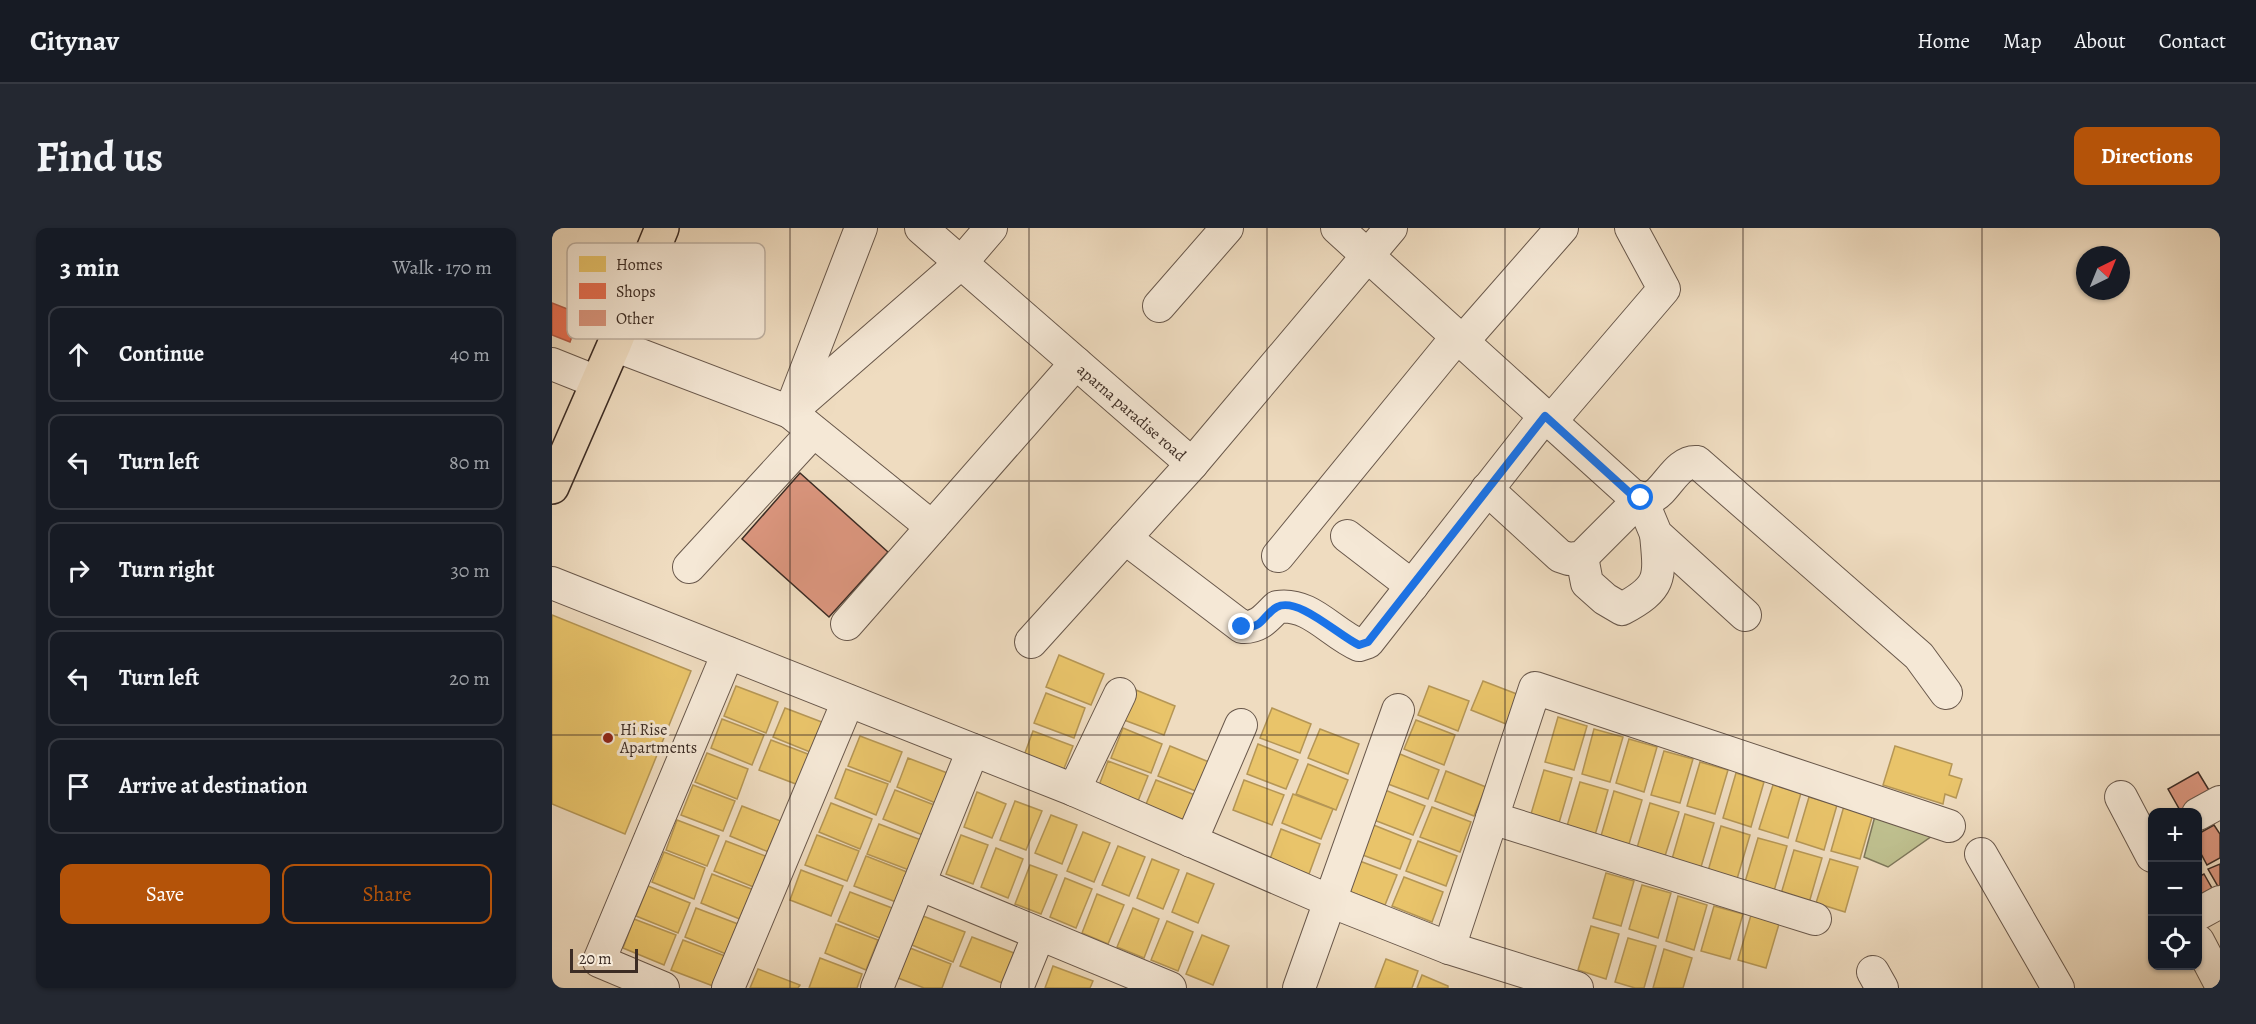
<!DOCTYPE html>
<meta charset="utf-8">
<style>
body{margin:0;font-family:Alegreya,serif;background:#242831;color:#f1f3f6}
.controls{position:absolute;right:18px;bottom:18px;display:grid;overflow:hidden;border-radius:12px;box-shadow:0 2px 4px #0004}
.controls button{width:54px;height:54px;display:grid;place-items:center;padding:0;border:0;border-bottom:2px solid #363941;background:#171b24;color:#f1f3f6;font:30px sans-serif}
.compass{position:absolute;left:1524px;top:18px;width:54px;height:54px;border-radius:50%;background:#171b24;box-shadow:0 2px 4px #0004;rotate:43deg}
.scale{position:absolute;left:18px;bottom:15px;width:68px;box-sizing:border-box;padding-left:6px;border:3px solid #3c2c24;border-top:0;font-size:16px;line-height:21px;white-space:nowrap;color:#3c2c24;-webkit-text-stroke:4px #f5e8d6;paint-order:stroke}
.stop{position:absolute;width:18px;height:18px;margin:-14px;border:4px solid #1a73e8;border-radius:50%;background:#fff}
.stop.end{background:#1a73e8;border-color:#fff;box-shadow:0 2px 6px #0008}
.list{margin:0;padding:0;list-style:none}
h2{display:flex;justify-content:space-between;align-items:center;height:78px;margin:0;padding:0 24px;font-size:26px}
h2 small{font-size:20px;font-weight:400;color:#9ea1a6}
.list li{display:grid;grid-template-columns:39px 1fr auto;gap:18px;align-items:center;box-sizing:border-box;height:96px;margin:0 12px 12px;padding:0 12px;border:2px solid #363941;border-radius:12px}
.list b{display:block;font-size:22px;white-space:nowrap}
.list em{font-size:20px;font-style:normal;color:#9ea1a6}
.actions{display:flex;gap:12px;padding:18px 24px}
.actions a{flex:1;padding:14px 0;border:2px solid #b45309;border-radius:12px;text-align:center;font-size:21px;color:#b45309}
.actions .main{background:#b45309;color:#fff}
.icon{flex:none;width:33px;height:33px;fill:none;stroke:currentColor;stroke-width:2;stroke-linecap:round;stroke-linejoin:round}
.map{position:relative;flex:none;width:1668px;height:760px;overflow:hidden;border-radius:12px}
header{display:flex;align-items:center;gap:36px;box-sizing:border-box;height:84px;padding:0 30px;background:#171b24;border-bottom:2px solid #363941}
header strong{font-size:28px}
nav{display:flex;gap:33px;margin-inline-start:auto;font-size:21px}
.intro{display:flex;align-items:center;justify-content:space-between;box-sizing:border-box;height:144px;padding:0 36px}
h1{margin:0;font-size:42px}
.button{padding:15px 27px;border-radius:12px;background:#b45309;color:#fff;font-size:21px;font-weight:700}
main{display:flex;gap:36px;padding:0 36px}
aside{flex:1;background:#171b24;border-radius:12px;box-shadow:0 2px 4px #0004}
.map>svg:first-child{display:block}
.green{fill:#bebf8e;stroke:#7d7659;stroke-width:1.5}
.homes{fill:#e9c46a;stroke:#b59655;stroke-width:1.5}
.shops{fill:#e76f51;stroke:#b45b44;stroke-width:1.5}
.building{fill:#da957d;stroke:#3c2c24;stroke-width:1.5}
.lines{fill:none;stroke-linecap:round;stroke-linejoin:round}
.minor-casing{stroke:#69584b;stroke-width:34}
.major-casing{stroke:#3c2c24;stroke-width:36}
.minor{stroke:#f5e8d6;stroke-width:32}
.major{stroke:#efdcc0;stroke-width:33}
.route{stroke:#1a73e8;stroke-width:8}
.grid{fill:none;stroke:#3c2c24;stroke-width:1.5;stroke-opacity:0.55}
.poi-dot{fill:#8f2418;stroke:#f5e8d6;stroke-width:2}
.labels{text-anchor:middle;stroke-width:6;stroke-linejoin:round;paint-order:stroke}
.street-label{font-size:16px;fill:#3c2c24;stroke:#f5e8d6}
.poi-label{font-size:16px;fill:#3c2c24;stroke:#f5e8d6;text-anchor:start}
.key{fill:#f5e8d6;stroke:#beb0a1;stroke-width:1.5}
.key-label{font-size:16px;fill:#3c2c24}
</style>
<header>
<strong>Citynav</strong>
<nav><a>Home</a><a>Map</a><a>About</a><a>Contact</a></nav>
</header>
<div class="intro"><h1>Find us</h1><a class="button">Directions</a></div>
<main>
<aside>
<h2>3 min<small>Walk · 170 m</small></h2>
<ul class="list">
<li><svg class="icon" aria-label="ahead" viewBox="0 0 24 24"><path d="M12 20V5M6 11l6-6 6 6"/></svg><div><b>Continue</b></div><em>40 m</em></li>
<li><svg class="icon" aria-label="left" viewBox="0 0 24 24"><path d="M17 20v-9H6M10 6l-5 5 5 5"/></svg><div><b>Turn left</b></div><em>80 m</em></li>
<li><svg class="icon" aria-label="right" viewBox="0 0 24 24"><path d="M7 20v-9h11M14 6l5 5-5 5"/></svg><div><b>Turn right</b></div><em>30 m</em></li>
<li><svg class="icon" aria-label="left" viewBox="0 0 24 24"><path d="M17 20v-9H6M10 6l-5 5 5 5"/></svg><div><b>Turn left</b></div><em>20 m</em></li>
<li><svg class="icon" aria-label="arrive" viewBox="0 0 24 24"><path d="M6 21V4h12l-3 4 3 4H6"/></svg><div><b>Arrive at destination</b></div></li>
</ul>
<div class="actions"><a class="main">Save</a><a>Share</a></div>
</aside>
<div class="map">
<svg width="1668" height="760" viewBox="0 0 1668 760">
<rect width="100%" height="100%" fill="#efdcc0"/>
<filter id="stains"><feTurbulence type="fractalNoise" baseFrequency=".00333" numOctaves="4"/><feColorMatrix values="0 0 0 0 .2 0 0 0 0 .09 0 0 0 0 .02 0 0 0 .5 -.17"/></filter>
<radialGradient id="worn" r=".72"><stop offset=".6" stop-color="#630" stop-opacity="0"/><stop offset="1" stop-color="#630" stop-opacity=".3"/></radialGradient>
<!-- green -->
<path class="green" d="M1323,588L1387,603L1336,639L1312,629Z"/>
<!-- homes -->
<g class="homes">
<path d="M0,387L139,443L73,606L0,576Z"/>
<path d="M507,427L552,446L539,477L494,459Z"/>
<path d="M931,453L970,468L959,498L919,482Z"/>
<path d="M184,458L226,474L214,505L172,488Z"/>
<path d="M877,458L917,473L906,503L866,487Z"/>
<path d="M584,462L623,478L612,507L572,492Z"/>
<path d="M494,465L533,480L522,510L482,495Z"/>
<path d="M233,480L275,496L263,526L221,509Z"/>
<path d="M720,480L759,496L748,525L708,510Z"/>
<path d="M1006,489L1035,498L1022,542L993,534Z"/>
<path d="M170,491L212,507L200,537L159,520Z"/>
<path d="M864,492L903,507L892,537L852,521Z"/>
<path d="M571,500L610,516L599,545L559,530Z"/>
<path d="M768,501L807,516L796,546L756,530Z"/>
<path d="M1042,501L1071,509L1058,554L1030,546Z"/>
<path d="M481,503L521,518L509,548L470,533Z"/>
<path d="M308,508L350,524L338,554L296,538Z"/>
<path d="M1077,511L1105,519L1092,564L1064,555Z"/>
<path d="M219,512L261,528L249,558L207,542Z"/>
<path d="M706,516L746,532L734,561L695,546Z"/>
<path d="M618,518L657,534L646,564L606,548Z"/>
<path d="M1343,518L1400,536L1397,547L1410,551L1404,570L1393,566L1391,576L1331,557Z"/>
<path d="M1112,523L1141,531L1128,575L1099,567Z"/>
<path d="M155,525L196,541L185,571L143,554Z"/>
<path d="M848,526L887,542L876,571L836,556Z"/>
<path d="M356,530L398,546L386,576L345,559Z"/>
<path d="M556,533L596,548L584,578L545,563Z"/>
<path d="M1148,534L1176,542L1163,586L1135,578Z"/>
<path d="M756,536L796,552L784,582L744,566Z"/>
<path d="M294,541L336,556L324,587L283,570Z"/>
<path d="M992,542L1020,550L1007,595L979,586Z"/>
<path d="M894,543L934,559L922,588L883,573Z"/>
<path d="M1184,545L1212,554L1199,599L1171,590Z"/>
<path d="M604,552L643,567L632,597L592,581Z"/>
<path d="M692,552L732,567L720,597L681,582Z"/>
<path d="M1028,554L1056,562L1043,607L1015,598Z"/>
<path d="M141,557L183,573L171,603L129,587Z"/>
<path d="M1221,557L1249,565L1236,610L1207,601Z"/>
<path d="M343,562L385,578L373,608L331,591Z"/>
<path d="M833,562L873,578L861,607L822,592Z"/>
<path d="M1062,563L1090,572L1077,616L1049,608Z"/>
<path d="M425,564L454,576L440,610L412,599Z"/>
<path d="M741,566L781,581L769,611L730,595Z"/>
<path d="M1257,569L1285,577L1272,622L1244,613Z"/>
<path d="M463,573L490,583L474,622L448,612Z"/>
<path d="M279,575L320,591L308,621L267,604Z"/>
<path d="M1098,575L1127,584L1113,628L1085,620Z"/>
<path d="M190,578L231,594L219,625L178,608Z"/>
<path d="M1292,578L1321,586L1308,631L1279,623Z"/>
<path d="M880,579L919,594L908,624L868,609Z"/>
<path d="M1133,586L1162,595L1149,639L1120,631Z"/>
<path d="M499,587L525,597L510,636L483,625Z"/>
<path d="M125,592L167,608L155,638L114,622Z"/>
<path d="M327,596L369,612L357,642L315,626Z"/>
<path d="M819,596L859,612L848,641L808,626Z"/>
<path d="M1169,598L1198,607L1185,651L1156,643Z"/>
<path d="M729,601L768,616L757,646L718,631Z"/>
<path d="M531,604L558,615L542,654L515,643Z"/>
<path d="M265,607L307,623L295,653L253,637Z"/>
<path d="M409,607L436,617L421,656L394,646Z"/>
<path d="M1206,610L1235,618L1222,663L1193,654Z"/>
<path d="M174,613L216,629L204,660L162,643Z"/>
<path d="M866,613L905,628L894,658L854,643Z"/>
<path d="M566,618L593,629L577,668L550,657Z"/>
<path d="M444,620L471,631L456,670L429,659Z"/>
<path d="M1242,622L1270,630L1257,675L1229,666Z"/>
<path d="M112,624L153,640L142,671L100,654Z"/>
<path d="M314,628L355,644L344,674L302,658Z"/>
<path d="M600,631L627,642L611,681L585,670Z"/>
<path d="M1278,631L1306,639L1293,684L1264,675Z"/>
<path d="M805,632L845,647L833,677L794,662Z"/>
<path d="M478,637L505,647L489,686L463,676Z"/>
<path d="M249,642L291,658L279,688L238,672Z"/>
<path d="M635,645L662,656L646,695L620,684Z"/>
<path d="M1054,645L1082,653L1069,698L1041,690Z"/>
<path d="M160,646L202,662L190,692L149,675Z"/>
<path d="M852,649L891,664L880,694L840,678Z"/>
<path d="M513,650L540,661L524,700L498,689Z"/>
<path d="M1090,657L1119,665L1106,710L1077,701Z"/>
<path d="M96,658L138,675L126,705L84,688Z"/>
<path d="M298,664L340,680L328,710L286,693Z"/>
<path d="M545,666L572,677L556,716L530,705Z"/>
<path d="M1126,668L1155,677L1142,722L1114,713Z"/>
<path d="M1162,678L1191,686L1178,731L1149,723Z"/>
<path d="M144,680L186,696L174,726L133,709Z"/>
<path d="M581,680L607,691L592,730L565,719Z"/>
<path d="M1199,687L1227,696L1214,740L1186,732Z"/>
<path d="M371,688L413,704L401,734L360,717Z"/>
<path d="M82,691L124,707L112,737L71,720Z"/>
<path d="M615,693L641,704L626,743L599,732Z"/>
<path d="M284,696L326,712L314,742L273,725Z"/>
<path d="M1039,698L1067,706L1054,751L1026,742Z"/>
<path d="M650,707L677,718L661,757L634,746Z"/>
<path d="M420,709L462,725L450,755L408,738Z"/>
<path d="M1076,710L1104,718L1092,760H1083L1063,754Z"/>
<path d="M131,712L173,728L161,758L119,742Z"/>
<path d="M358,720L399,736L390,760H372L346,750Z"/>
<path d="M1112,721L1140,730L1131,760H1101Z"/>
<path d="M268,730L310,746L305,760H257Z"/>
<path d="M834,731L866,743L860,760H823Z"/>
<path d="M501,738L541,753L538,760H493Z"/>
<path d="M206,741L248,757L246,760H198Z"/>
<path d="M870,747L896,758V760H865Z"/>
</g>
<!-- shops -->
<path class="shops" d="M0,75L28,86L18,114L0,107Z"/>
<!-- building -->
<g class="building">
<path d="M248,245L336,324L277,389L190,311Z"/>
<path d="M1646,544L1663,572L1641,584H1629L1616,561Z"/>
<path d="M1662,597L1668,606V630L1655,637L1646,620V606Z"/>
<path d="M1668,636V662L1656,641Z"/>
<path d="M1652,646L1665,669L1646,680V649Z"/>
</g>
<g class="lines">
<defs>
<g id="minor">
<path d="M369,0L640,236L839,0"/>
<path d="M785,0L1080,267C1086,269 1093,272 1100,269C1115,262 1125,232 1145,234L1367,428L1394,465"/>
<path d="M607,78L675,0"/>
<path d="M910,114L1010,0"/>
<path d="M62,117L238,184L309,0"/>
<path d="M0,136L30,148"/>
<path d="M999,193L1112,61L1079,0"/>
<path d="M935,261L1008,328L1017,331L1030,329L1089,270L1104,306L1193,387"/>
<path d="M380,299L238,184L409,35L439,0"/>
<path d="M795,308L860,358"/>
<path d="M573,310L690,399C707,400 714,390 725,379C758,374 779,405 807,417L816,414L993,188"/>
<path d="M726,328L905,109"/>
<path d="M1030,329L1035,355L1053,371L1070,381C1111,359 1108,349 1104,306"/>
<path d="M137,339L261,204"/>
<path d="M0,355L522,562L778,673L897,720L1025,760"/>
<path d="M295,396L524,135"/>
<path d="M479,414L640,236"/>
<path d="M522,562L568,466"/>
<path d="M1569,569L1600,628"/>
<path d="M1646,586L1668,574"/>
<path d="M940,590L1263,691"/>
<path d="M639,613L689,497"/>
<path d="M1429,626L1506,760"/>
<path d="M367,656L618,760"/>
<path d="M1646,686L1668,674"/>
<path d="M1646,713L1668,755"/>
<path d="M897,720L983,460L1397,598"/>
<path d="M1321,744L1330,760"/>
<path d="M111,760L47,733L176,425"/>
<path d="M176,760L296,473"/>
<path d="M325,760L421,522"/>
<path d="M465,760L487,706"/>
<path d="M747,760L846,482"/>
</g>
<path id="major" d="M0,259L62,117L110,0"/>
</defs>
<!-- minor casing -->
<use href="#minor" class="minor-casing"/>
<!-- major casing -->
<use href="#major" class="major-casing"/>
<!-- minor -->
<use href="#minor" class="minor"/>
<!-- major -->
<use href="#major" class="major"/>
</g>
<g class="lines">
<!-- route -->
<path class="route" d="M690,399C712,401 710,387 725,379C746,368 787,408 807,417L816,414L993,188L1080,267L1089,270"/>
</g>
<!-- grid -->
<path class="grid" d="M238,0V760M477,0V760M715,0V760M953,0V760M1191,0V760M1430,0V760M0,253H1668M0,507H1668"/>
<!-- markers -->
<circle class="poi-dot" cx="56" cy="510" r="6"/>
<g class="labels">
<!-- street labels -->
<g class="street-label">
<text transform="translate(580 184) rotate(41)" y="6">aparna paradise road</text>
</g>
<!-- poi labels -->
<g class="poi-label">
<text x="68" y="507">Hi Rise<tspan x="68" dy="18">Apartments</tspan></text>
</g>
</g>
<!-- legend -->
<rect x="15" y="15" width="198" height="96" rx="9" class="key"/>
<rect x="27" y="28" width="27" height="16" fill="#e9c46a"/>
<rect x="27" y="55" width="27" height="16" fill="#e76f51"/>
<rect x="27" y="82" width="27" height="16" fill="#da957d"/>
<g class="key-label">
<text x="64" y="42">Homes</text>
<text x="64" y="69">Shops</text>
<text x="64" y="96">Other</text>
</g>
<rect width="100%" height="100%" filter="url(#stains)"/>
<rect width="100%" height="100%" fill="url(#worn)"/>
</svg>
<div class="controls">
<button>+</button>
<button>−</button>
<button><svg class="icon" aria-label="locate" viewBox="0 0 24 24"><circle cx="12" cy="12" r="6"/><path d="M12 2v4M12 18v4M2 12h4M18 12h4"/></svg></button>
</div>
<svg class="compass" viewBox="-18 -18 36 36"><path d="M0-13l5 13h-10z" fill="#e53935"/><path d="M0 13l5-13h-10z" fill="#9ea1a6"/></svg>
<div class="scale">20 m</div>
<div class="stop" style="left:1089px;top:270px"></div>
<div class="stop end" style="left:690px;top:399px"></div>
</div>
</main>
